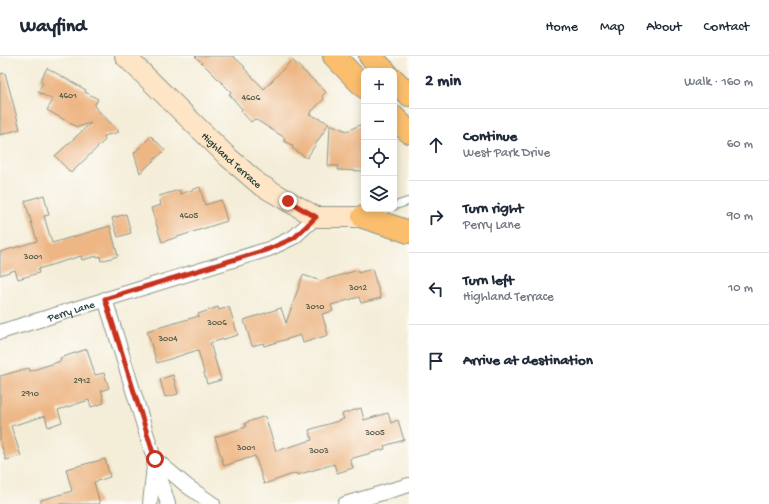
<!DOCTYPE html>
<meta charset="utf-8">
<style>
body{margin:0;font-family:"Gochi Hand",sans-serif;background:#f6f6f7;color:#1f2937}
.controls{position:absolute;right:12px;top:12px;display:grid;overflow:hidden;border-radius:8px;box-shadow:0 2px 10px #0003}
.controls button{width:36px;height:36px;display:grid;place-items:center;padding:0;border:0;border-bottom:1px solid #e0e1e3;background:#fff;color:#1f2937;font:20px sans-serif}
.stop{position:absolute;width:12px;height:12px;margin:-9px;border:3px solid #c8321e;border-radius:50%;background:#fff}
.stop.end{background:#c8321e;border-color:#fff;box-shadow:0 1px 4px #0008}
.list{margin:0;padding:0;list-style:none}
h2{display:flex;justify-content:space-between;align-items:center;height:52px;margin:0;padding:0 16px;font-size:17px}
h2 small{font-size:13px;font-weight:400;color:#747a83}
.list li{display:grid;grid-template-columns:26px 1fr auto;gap:12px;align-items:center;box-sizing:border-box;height:72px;padding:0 16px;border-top:1px solid #e0e1e3}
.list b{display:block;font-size:15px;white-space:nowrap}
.list p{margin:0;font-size:13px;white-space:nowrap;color:#747a83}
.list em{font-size:13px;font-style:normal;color:#747a83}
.icon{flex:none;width:22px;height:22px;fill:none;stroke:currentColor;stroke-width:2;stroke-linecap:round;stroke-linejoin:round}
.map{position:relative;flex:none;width:409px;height:448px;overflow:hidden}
header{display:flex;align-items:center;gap:24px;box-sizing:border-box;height:56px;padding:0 20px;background:#fff;border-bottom:1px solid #e0e1e3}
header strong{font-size:19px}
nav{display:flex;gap:22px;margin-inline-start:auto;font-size:14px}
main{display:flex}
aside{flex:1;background:#fff}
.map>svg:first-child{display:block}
.building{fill:#edb684}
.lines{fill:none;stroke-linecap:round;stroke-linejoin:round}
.service-casing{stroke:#8a9586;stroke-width:9}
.minor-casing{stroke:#8a9586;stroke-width:16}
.secondary-casing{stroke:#8a9586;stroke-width:22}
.motorway-casing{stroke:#8a9586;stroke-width:24}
.service{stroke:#fff;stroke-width:7}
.minor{stroke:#fff;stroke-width:14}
.secondary{stroke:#fde5c5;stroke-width:20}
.motorway{stroke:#fabe6d;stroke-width:22}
.route{stroke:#c8321e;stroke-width:5}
.labels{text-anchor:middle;stroke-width:3;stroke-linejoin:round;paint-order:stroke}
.number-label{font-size:9px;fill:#525b48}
.street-label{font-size:11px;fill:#1f3d34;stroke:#fdfcf7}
</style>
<header>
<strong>Wayfind</strong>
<nav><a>Home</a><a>Map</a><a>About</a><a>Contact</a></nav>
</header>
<main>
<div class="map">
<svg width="409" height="448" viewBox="0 0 409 448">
<rect width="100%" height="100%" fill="#fdfcf7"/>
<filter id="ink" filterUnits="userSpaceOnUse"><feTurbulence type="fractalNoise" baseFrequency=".025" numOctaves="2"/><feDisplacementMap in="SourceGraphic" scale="8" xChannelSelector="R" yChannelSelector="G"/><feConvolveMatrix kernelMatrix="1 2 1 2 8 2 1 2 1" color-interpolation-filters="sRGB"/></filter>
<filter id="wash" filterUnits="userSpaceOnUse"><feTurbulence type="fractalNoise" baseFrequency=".012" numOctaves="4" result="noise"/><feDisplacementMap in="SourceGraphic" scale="16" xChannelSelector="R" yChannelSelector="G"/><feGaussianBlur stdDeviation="0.9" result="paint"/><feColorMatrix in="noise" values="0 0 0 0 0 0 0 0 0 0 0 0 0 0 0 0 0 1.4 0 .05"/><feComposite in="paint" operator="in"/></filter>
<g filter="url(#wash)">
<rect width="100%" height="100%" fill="#f4edd8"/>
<g id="blocks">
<!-- building -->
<g class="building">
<path d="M195,0H233L245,11L244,12L264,33L292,4L326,36L322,40L324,43L309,58L329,67L307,102L292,92L293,90L284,85L285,82L255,63L251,66L241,55L242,53L229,38L231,36Z"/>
<path d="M47,12L86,34L85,36L98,43L94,50L119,76L104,80L105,84L71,117L55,100L91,67L77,71L47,54L53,44L38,36L43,27L40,25Z"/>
<path d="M5,17L20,73L0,79V18Z"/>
<path d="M364,67V115L338,114V110H328L330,68L347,75Z"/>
<path d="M151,80L165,94L140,117L134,97Z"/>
<path d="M200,131L205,149L221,144L227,165L162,186L151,152L161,149L159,140L179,134L181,138Z"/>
<path d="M44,139L49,159L44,160L52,187L110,170L118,200L101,205L100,200L97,201V200L82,204L81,200L38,213L39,217L18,223L15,214L0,219V196L37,185L25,145Z"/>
<path d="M126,158L131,177L118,181L112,162Z"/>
<path d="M372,213L381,242L361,247L359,241L331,249L333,255L322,258L328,279L303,287L301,279L264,290L263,287L252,290L244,264L281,252L286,267L303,219L321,225L358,214V217Z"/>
<path d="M218,251L219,254L229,251L238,279L210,287L221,324L207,328L198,294L157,307L147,275L199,260L198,258Z"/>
<path d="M87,293L95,319L104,317L109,332L101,335L103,339L102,340L104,347L91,351L89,344L58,354L62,366L48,371L45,360L11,370L21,400L6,404L0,384V320L29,312L30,315L61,305L60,302Z"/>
<path d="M173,319L178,338L165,341L160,323Z"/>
<path d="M361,352L364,364L388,357L391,367L398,364L404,384L384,390L385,393L350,403L353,412L337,417L334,408L297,419L296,417L264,428L255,400L224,410L215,381L246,371L245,367L265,360L276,395L312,384L309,374L344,363L342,358Z"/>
<path d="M105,403L110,421L94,426L100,448H41V444L72,435L66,413Z"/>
</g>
</g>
</g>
<g filter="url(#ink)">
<use href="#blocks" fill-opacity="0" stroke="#8a9586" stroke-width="1"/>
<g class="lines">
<defs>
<g id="service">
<path d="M394,150L409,145"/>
<path d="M373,158L386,153"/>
</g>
<g id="minor">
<path d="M105,243L168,448"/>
<path id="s1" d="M0,276L269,193L294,181L316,161"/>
<path d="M155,403L187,430L213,448"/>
<path d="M150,448L154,409"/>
<path d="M345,448L409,429"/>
</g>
<g id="secondary">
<path id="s2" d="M125,0L228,101L259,128L288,145L316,161H363"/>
</g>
<g id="motorway">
<path d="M334,0L364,31"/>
<path d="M370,0L385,15"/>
<path d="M394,24L409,39"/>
<path d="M394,61L409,76"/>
<path d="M363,161L394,171L409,176"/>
</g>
</defs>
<!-- service casing -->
<use href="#service" class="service-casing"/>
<!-- minor casing -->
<use href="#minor" class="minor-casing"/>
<!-- secondary casing -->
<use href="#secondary" class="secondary-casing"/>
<!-- motorway casing -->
<use href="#motorway" class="motorway-casing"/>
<!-- service -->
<use href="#service" class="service"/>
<!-- minor -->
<use href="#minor" class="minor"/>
<!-- secondary -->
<use href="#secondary" class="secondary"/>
<!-- motorway -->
<use href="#motorway" class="motorway"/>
</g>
</g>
<g class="lines" filter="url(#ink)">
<!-- route -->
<path class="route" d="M155,403L105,243L269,193L294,182L316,161L288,145"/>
</g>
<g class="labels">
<!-- number labels -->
<g class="number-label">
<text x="68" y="42">4601</text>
<text x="251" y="44">4606</text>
<text x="189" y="162">4605</text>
<text x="33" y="203">3001</text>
<text x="358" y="234">3012</text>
<text x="315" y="253">3010</text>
<text x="217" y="269">3006</text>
<text x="168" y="285">3004</text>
<text x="82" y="327">2912</text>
<text x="30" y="340">2910</text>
<text x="375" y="379">3005</text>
<text x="246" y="394">3001</text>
<text x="319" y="397">3003</text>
</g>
<!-- street labels -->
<g class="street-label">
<text dy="4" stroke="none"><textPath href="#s2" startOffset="149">Highland Terrace</textPath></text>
<text dy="4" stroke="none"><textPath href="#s1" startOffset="74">Perry Lane</textPath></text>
</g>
</g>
</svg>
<div class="controls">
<button>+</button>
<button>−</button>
<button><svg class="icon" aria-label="locate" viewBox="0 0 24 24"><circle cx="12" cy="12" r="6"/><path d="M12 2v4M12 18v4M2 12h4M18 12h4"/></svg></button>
<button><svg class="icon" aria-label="layers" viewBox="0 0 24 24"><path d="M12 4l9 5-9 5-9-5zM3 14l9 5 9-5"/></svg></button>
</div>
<div class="stop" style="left:155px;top:403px"></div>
<div class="stop end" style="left:288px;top:145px"></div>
</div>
<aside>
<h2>2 min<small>Walk · 160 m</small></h2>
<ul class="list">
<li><svg class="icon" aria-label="ahead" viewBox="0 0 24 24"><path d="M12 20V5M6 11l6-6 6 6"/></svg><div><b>Continue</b><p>West Park Drive</p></div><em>60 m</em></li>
<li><svg class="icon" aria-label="right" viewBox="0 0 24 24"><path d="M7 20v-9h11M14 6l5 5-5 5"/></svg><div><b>Turn right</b><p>Perry Lane</p></div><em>90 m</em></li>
<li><svg class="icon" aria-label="left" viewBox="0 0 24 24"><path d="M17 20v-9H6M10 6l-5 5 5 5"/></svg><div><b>Turn left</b><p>Highland Terrace</p></div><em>10 m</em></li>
<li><svg class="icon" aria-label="arrive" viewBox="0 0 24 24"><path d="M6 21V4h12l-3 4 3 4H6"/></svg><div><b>Arrive at destination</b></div></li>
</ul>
</aside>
</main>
